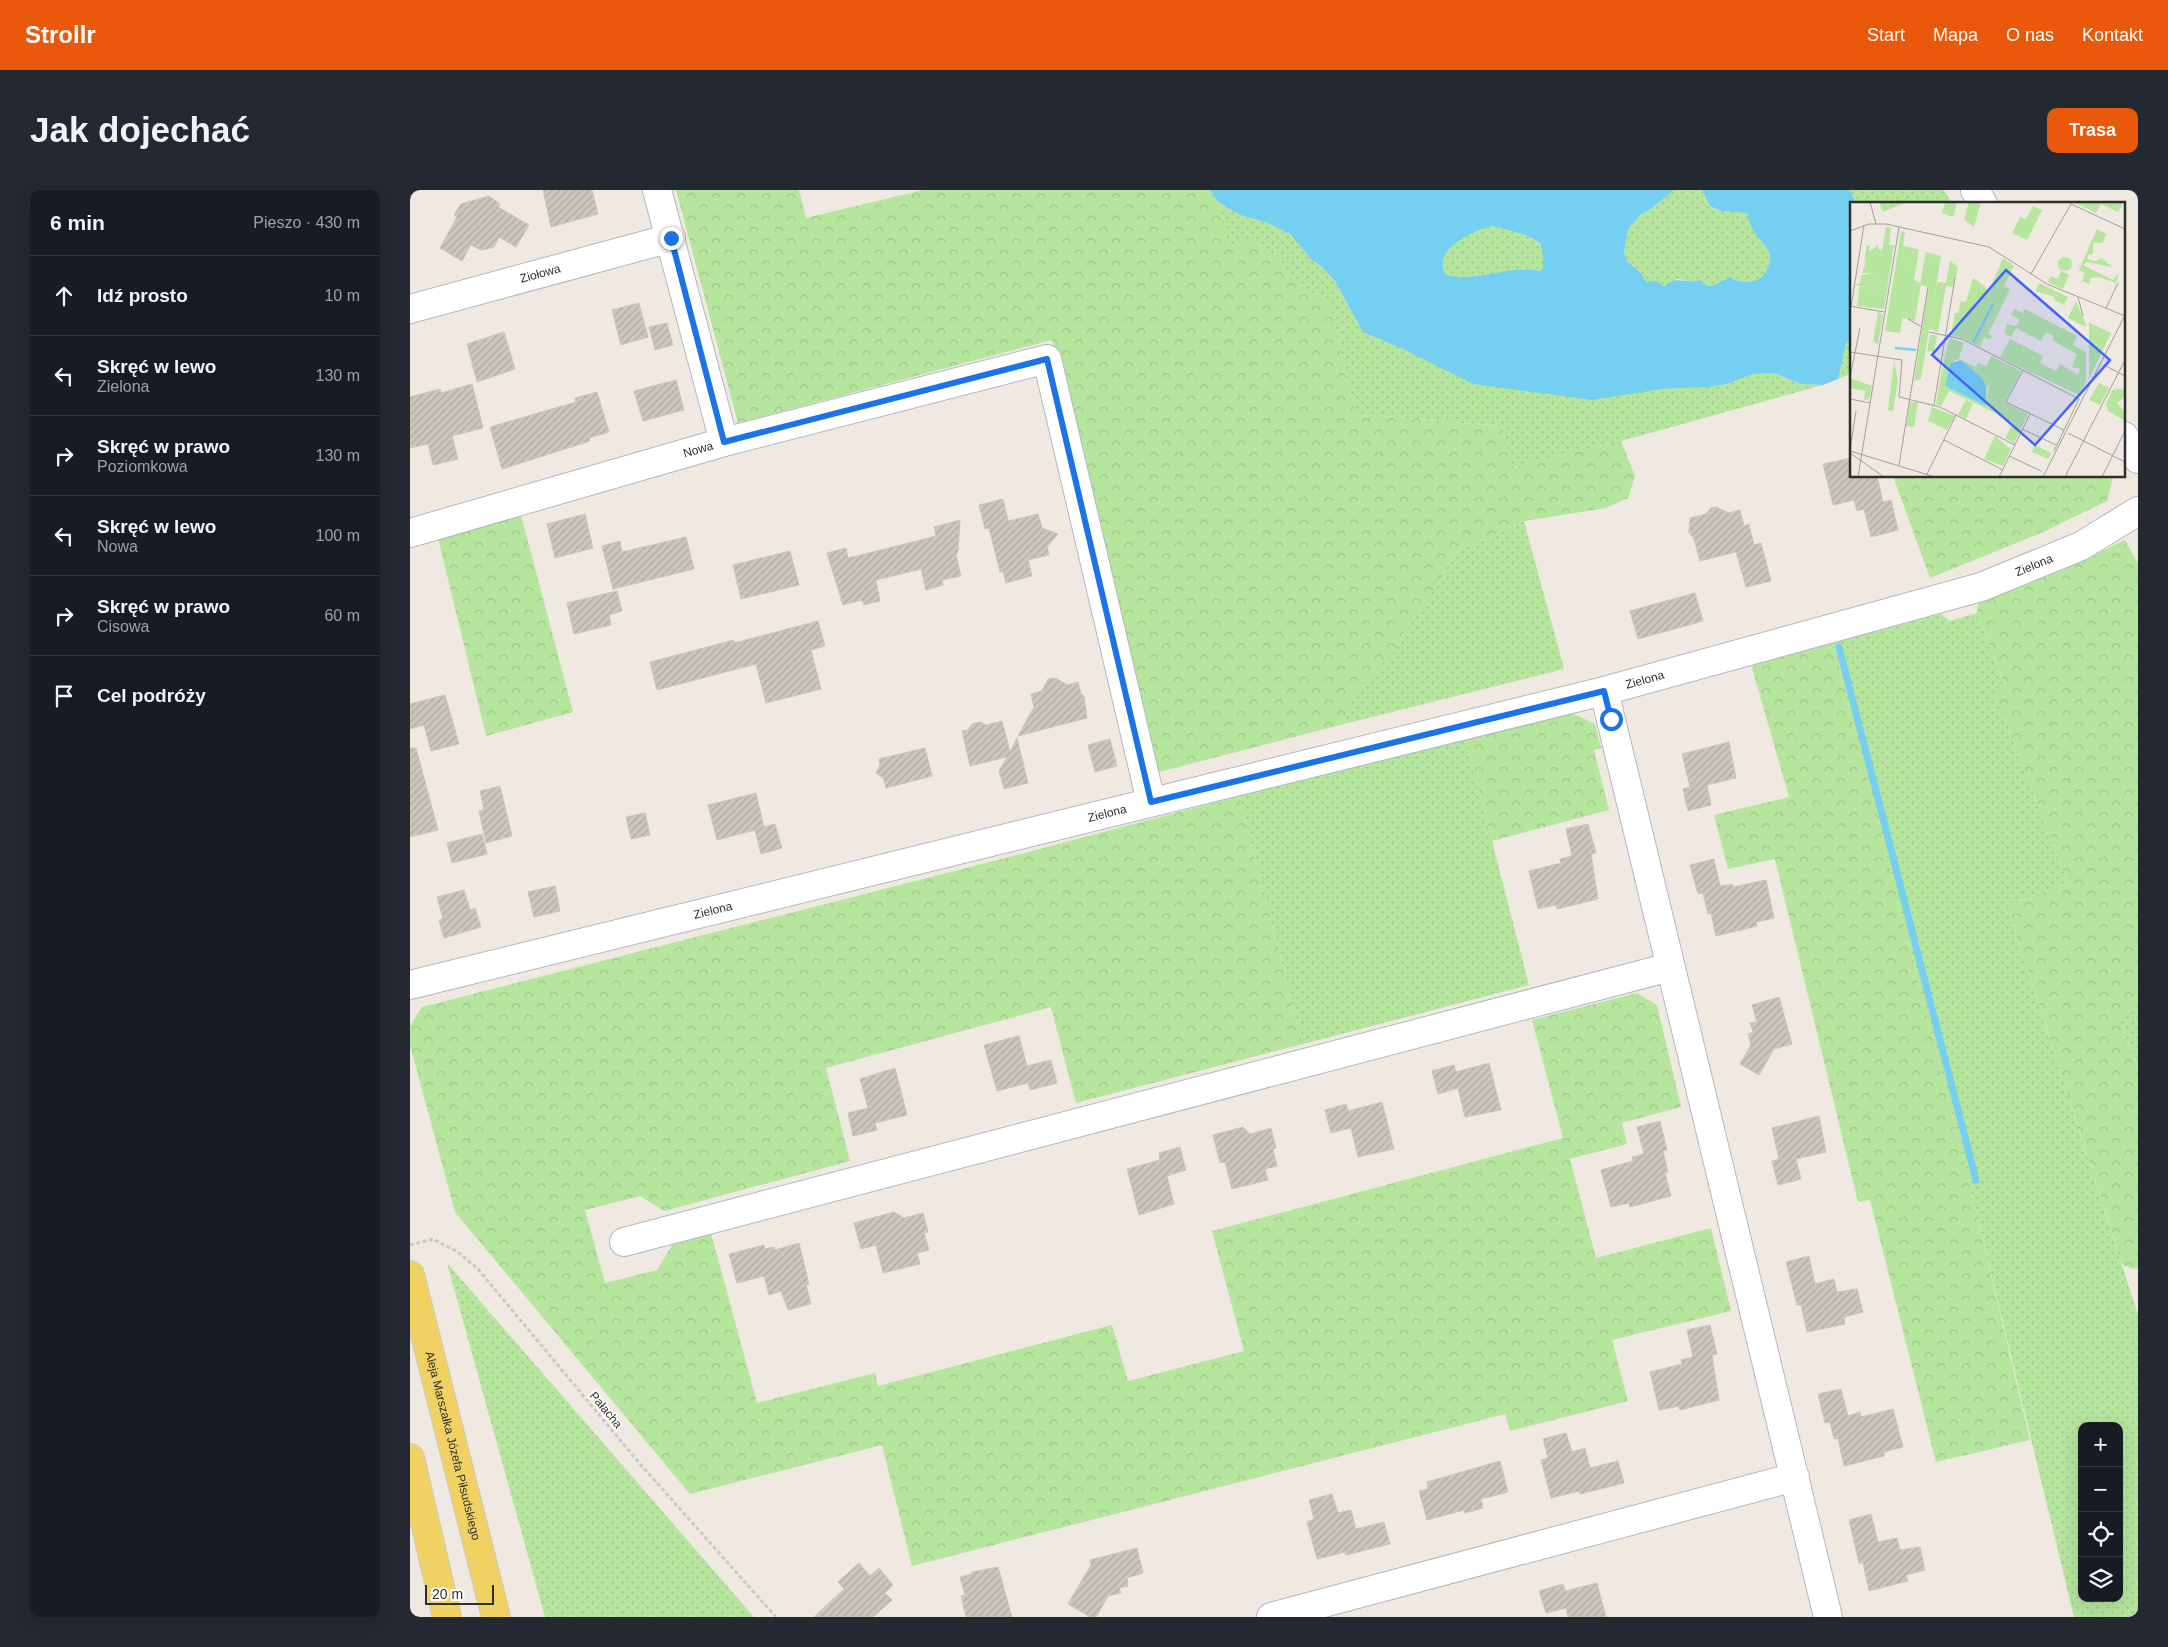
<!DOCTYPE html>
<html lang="pl">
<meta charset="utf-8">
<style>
body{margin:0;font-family:Helvetica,sans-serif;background:#242831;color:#f1f3f6}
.controls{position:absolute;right:15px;bottom:15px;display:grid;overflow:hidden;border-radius:10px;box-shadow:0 5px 20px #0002}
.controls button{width:45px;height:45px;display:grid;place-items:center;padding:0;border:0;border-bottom:1px solid #363941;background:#171b24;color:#f1f3f6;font:25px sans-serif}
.scale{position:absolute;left:15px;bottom:12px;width:69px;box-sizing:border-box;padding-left:5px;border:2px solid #2e2e2e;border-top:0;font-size:14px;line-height:18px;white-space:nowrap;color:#2e2e2e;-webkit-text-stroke:4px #fff;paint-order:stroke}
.stop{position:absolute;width:15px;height:15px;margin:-11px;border:4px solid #1a73e8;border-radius:50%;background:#fff}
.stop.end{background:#1a73e8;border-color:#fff;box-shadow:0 1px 5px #0008}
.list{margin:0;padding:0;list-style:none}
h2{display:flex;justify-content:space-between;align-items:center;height:65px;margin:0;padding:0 20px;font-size:21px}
h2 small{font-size:16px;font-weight:400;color:#9ea1a6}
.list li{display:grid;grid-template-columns:32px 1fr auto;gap:15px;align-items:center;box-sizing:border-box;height:80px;padding:0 20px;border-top:1px solid #363941}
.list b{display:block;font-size:19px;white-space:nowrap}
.list p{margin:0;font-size:16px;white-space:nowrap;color:#9ea1a6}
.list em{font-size:16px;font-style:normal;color:#9ea1a6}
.icon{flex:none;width:28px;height:28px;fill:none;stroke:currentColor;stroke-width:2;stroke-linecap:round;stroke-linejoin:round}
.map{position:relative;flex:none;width:1728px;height:1427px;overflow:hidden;border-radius:10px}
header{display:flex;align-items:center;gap:30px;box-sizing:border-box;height:70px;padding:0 25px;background:#ea580c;color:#fff}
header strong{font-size:24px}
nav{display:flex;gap:28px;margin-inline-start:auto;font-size:18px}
.intro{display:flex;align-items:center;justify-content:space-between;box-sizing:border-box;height:120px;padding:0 30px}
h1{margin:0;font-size:35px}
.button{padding:12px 22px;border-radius:10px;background:#ea580c;color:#fff;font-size:18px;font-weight:700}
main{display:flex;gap:30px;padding:0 30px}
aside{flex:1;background:#171b24;border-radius:10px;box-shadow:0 5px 20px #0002}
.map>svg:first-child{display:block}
.green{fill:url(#green-dots);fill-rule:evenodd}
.forest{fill:url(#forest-crowns)}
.water{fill:#75cff0;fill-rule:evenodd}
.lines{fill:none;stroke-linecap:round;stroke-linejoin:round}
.stream{stroke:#75cff0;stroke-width:7}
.building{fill:url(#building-hatch);stroke:#cbc5ba}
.minor-casing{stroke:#b4b7c1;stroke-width:30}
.major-casing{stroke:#c9c9c9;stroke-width:30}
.path{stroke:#c9c9c9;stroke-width:3;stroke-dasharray:4 2.5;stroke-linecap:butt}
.minor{stroke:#fff;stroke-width:28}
.major{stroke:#f2d163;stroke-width:28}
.route{stroke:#1a73e8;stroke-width:6}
.labels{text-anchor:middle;stroke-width:4;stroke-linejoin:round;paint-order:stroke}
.street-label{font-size:12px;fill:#2e2e2e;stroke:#fff}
.inset-river{fill:none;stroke:#75cff0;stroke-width:2.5}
.inset-road{fill:none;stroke:#a29e99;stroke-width:1}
.view{fill:#4264fb;fill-opacity:0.15;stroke:#4264fb;stroke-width:2.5}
.inset-edge{fill:none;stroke:#2e2e2e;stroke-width:2.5}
</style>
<header>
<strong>Strollr</strong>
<nav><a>Start</a><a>Mapa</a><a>O nas</a><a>Kontakt</a></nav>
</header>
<div class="intro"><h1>Jak dojechać</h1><a class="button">Trasa</a></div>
<main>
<aside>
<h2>6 min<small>Pieszo · 430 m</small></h2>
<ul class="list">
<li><svg class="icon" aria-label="ahead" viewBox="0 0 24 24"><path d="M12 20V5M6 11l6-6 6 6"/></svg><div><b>Idź prosto</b></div><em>10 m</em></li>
<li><svg class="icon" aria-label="left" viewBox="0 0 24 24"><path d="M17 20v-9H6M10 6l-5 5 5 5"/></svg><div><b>Skręć w lewo</b><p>Zielona</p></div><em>130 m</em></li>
<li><svg class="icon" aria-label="right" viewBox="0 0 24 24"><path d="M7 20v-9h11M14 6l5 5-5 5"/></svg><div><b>Skręć w prawo</b><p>Poziomkowa</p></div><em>130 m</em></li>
<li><svg class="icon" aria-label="left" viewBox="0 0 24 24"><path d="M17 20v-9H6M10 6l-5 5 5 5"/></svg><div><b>Skręć w lewo</b><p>Nowa</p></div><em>100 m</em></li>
<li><svg class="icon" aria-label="right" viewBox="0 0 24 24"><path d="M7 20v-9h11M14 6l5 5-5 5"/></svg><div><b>Skręć w prawo</b><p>Cisowa</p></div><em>60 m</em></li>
<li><svg class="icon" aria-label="arrive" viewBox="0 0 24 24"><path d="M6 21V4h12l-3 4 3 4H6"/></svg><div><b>Cel podróży</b></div></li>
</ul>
</aside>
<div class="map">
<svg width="1728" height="1427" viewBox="0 0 1728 1427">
<defs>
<pattern id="green-dots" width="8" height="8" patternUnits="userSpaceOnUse" patternTransform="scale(1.25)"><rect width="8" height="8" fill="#b6e59e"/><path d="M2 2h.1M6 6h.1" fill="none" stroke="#9dc588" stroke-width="1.8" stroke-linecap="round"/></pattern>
<pattern id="forest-crowns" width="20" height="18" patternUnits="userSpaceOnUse" patternTransform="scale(1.25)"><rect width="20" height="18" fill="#b6e59e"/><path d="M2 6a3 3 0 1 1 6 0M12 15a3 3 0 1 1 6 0" fill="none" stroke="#9dc588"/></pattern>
<pattern id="building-hatch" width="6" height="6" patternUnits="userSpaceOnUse" patternTransform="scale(1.25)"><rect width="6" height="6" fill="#cbc7bf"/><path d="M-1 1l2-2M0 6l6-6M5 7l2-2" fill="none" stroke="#afaba4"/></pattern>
</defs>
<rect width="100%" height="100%" fill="#efe9e1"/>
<!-- green -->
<g class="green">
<path d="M1264,0H1292L1300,16L1311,21L1337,23C1339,29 1340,38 1344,42C1353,54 1366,63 1357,79C1354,85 1352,88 1346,90C1338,94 1327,92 1320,87L1304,95L1297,96L1290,91L1284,92L1267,89L1254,97L1236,92L1231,83L1217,71L1214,62L1218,39L1230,25L1241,19Z"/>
<path d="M1440,0H1534L1542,14H1446Z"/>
<path d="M808,12L830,25L858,33L880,44L901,69L913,78L925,91L953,142L995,160L1252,199L1299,197L1317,194L1343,184L1364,183L1391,194L1413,195L1211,251L1102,277L1091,235C1042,234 995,226 946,225L919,112L900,102L884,88L867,66L841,51L818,55Z"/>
<path d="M1083,36C1099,41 1116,43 1130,53L1133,65L1134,79L1129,81C1098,74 1067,93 1036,85C1020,60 1063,40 1083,36Z"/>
<path d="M1442,148V183L1428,189L1436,154Z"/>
<path d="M1114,331L1154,479L934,534L941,505L984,461L999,435L1032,388L1042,364Z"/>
<path d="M1567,423L1595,497L1584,500L1658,693L1597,715L1728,1125V1427H1664L1560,996L1423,453L1531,424L1540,431ZM1672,1236H1709V1408H1672Z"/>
<path d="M1055,546L1119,795L893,854L829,606Z"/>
<path d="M1728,818V878L1708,825Z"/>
<path d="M37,1073L344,1427H135Z"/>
</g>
<!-- forest -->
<g class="forest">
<path d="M266,0H389L396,28L513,0H800L808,12L818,55L841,51L867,66L884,88L900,102L919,112L946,225C995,226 1042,234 1091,235L1103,277L1211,251L1225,286L1218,308L1196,318L1114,331L1042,364L1032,388L999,435L984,461L941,505L934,534L749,582L642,150L328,233Z"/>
<path d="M1483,286H1702L1703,288L1697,311L1631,343L1520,388Z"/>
<path d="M111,325L163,522L76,546L28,348Z"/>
<path d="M1715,350L1728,374V818L1708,825L1728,878V1079L1720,1078L1712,1074L1597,715L1658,693L1584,500L1595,496L1567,423L1569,410L1650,381Z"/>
<path d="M1423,453L1560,996L1620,1250L1526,1272L1460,1010L1448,1012L1365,669L1318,679L1304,625L1379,607L1341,474Z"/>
<path d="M1156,520L1185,534L1191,558L1184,560L1199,620L1082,651L1055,546Z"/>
<path d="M829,606L893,854L666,913L641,817L416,878L440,971L254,1021L230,1006L175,1020L195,1093L247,1080L262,1055L301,1043L347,1213L465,1183L468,1196L702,1135L718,1191L834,1161L802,1041L1153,948L1122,830L1227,803L1247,815L1271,917L1212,933L1217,954L1160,969L1186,1068L1301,1038L1321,1121L1202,1150L1218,1211L1100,1241L1095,1224L502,1376L472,1255L280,1304L45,1022L0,855V836L12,817L603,666Z"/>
</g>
<!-- water -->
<path class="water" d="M800,0H1264L1241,19L1230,25L1218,39L1214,62L1217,71L1231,83L1236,92L1247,91L1254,97C1265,84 1277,95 1290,90L1297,96L1304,95L1320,87C1327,92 1337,94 1346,90C1352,88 1354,85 1357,79C1366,63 1353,54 1344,42C1340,38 1339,29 1337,23L1311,21L1300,16L1292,0H1440L1446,14H1442V148L1436,154L1428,189L1413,195L1391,194L1364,183L1343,184L1317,194L1299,197L1252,199L1182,210L1063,194L995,160L953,142L925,91L913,78L901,69L880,44L858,33L830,25L808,12ZM1083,36C1099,41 1116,43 1130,53L1133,65V79L1129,81C1098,74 1067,93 1036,85C1020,60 1064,40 1083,36Z"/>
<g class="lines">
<!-- stream -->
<path class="stream" d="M1429,457L1566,990"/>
</g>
<!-- building -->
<g class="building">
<path d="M133,0H182L188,24L141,37Z"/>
<path d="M79,6L90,14L88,17L119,35L106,57L89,47L84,57L77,59L71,60L61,55L52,71L30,58L47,27L44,25L51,14Z"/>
<path d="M229,113L238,147L211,155L202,120Z"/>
<path d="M257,133L263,155L245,160L239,137Z"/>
<path d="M94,142L105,179L67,192L57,154Z"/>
<path d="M266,190L274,220L233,231L224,201Z"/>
<path d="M62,194L73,238L42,246L48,269L23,275L18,254L0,258V207L30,199L31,203Z"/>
<path d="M187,202L199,242L179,248L180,251L92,279L80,237L166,212L165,208Z"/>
<path d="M1442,268V286H1467L1473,312L1481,310L1488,340L1461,347L1454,319L1447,321L1444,310L1423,315L1413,274Z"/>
<path d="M593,309L598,331L628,324L632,338L648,344L637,357L639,365L618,370L622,386L596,393L593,381L590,382L579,338L575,339L569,315Z"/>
<path d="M1306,317L1319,323L1330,320L1334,336L1339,334L1344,355L1351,353L1361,391L1336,397L1326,362L1290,371L1284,349L1279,342L1280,328L1296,324L1301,318Z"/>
<path d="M175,324L183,358L145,368L137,334Z"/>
<path d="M550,330L548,361L546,365L551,386L532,390L533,395L516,400L511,379L466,390L470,411L454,415L452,410L433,415L417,363L436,358L438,368L483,357L526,346L524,337Z"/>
<path d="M276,347L284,379L203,399L192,356L210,351L212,362Z"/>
<path d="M380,361L389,395L331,409L323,375Z"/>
<path d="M207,401L212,421L199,425L201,435L164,444L157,413Z"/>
<path d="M1285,403L1293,431L1228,449L1220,421Z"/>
<path d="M408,431L415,456L401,460L411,499L356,513L346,474L247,500L240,472L324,450V453Z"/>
<path d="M645,488L658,495L668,492L671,504L674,506L677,528L608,546L624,517L621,504L632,501L638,489Z"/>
<path d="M35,505L49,554L21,561L14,535L0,539V514Z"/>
<path d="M592,531L600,562L607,548L618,593L594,599L589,581L597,567L560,576L552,541L558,540L562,534L570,532L576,535Z"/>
<path d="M700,549L707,576L685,582L678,555Z"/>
<path d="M1319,552L1326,588L1297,595L1301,615L1278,621L1273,599L1280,597L1272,564Z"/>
<path d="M0,558H6L28,640L0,647Z"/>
<path d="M515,558L522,586L476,598L473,588L466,583L470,575L469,569Z"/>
<path d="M90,596L102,646L76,653L69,621L74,619L70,601Z"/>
<path d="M346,603L354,637L365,634L372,658L351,664L345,640L307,650L298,615Z"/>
<path d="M235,623L240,645L221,649L216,627Z"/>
<path d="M1178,634L1186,663L1181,664L1188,709L1147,719L1146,715L1128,719L1119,681L1151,673L1150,669L1162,666L1156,639Z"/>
<path d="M72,644L77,664L42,673L37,653Z"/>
<path d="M1304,669L1310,696L1322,694L1323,697L1356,690L1364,728L1346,732L1347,736L1306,746L1301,723L1298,724L1293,703L1288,704L1280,675Z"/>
<path d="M145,696L150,721L124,727L118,702Z"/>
<path d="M54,700L60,720L65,718L71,737L34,748L29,730L33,729L27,707Z"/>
<path d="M1369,807L1382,854L1364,859L1349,885L1330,874L1341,855L1338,844L1343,842L1340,833L1347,832L1342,815Z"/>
<path d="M609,846L617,876L641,870L647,893L620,900L618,893L587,901L574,855Z"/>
<path d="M1079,873L1091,920L1055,927L1048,898L1028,904L1022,881L1044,875L1046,882Z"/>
<path d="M485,878L497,925L465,933L467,940L443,946L438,923L458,918L450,889Z"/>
<path d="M972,912L984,959L948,967L941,938L921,943L915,920L936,914L938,921Z"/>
<path d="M1409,926L1416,962L1386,969L1391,989L1368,995L1362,971L1369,969L1362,938Z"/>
<path d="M1250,931L1257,960L1253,961L1258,982L1255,983L1261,1006L1220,1017L1219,1013L1201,1017L1191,980L1223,971L1222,967L1234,964L1227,937Z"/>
<path d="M833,937L840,944L861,938L866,958L863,959L867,976L855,979L858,990L822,999L815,972L810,973L803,945Z"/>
<path d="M770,957L776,980L757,986L764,1014L729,1025L717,979L750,970L749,963Z"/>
<path d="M484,1022L494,1028L513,1023L518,1042L514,1043L519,1060L507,1063L510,1074L473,1083L466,1055L451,1059L444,1033Z"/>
<path d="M389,1053L399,1094L396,1095L401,1114L378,1120L371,1101L359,1105L354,1086L327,1093L319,1064L354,1055L355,1059L364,1057L365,1060Z"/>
<path d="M1399,1066L1405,1094L1424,1089L1427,1102L1447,1099L1453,1122L1434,1127L1435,1134L1397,1142L1391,1115H1387L1376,1072Z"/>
<path d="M1300,1135L1307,1164L1302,1165L1309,1210L1270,1220L1269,1216L1249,1220L1240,1182L1272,1174L1271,1170L1283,1167L1277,1140Z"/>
<path d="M1431,1199L1438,1226L1450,1222L1451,1227L1483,1219L1493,1257L1474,1262V1266L1434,1276L1428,1248L1424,1249L1420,1232L1415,1233L1408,1204Z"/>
<path d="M1156,1243L1162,1262L1175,1258L1180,1278L1208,1271L1214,1293L1170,1304L1169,1301L1141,1308L1131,1270L1138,1268L1133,1249Z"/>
<path d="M1090,1271L1098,1302L1071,1309L1073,1318L1055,1323L1054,1320L1017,1330L1009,1301L1018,1299L1017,1292Z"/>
<path d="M922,1304L928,1323L941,1320L946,1339L974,1332L980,1354L936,1365L935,1362L907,1369L897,1332L904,1329L899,1310Z"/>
<path d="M1461,1324L1468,1352L1487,1348L1490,1360L1510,1357L1515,1380L1496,1385L1498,1391L1459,1401L1453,1373H1449L1439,1330Z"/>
<path d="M727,1358L733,1383L717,1388L718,1396L709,1398L711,1403L698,1406L686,1427H680L658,1414L681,1375L680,1370Z"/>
<path d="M449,1373L460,1386L469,1378L483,1395L475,1403L482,1410L463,1427H404L434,1399L428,1392Z"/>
<path d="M588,1377L602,1427H556L551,1406L555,1405L550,1387L562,1384V1382Z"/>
<path d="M1187,1393L1196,1427H1158L1156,1418L1136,1423L1129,1401L1153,1394L1155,1401Z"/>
</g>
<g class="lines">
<defs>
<g id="minor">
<path d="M247,0L314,252"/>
<path d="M1565,0L1573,14"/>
<path id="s1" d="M0,119L261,48"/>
<path d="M1714,246L1728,269"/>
<path id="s2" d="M0,343L314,252L637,169L741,612"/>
<path d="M1194,501L1418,1427"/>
<path id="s3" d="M0,795L1194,501L1571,397L1671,356L1728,321"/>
<path d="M214,1052L1260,777"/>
<path d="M861,1427L1385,1287"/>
</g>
<g id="major">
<path id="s4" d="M0,1085L86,1427"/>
<path d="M0,1268L37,1427"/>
</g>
</defs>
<!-- minor casing -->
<use href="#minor" class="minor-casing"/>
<!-- major casing -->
<use href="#major" class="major-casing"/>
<!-- path -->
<path class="path" d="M0,1055L23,1049L48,1062L68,1079L230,1274L366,1427"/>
<!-- minor -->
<use href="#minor" class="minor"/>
<!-- major -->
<use href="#major" class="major"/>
</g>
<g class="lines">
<!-- route -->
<path class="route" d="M261,48L314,252L637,169L741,612L1194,501L1201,529"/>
</g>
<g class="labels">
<!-- street labels -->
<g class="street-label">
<text dy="4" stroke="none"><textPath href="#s1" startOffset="135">Ziołowa</textPath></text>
<text dy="4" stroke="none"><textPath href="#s2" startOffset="300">Nowa</textPath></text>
<text dy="4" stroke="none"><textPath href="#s3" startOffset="1678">Zielona</textPath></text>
<text dy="4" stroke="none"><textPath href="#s3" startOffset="1272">Zielona</textPath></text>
<text dy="4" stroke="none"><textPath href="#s3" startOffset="718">Zielona</textPath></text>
<text dy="4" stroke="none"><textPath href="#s3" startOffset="312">Zielona</textPath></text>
<text transform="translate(196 1220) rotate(50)" y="4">Pałacha</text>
<text dy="4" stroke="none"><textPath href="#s4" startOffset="176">Aleja Marszałka Józefa Piłsudskiego</textPath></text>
</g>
</g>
<!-- overview -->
<g transform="translate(1440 12)">
<rect width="275" height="275" fill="#efe9e1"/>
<path d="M29,0H57L33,10ZM95,0H107L103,15L92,11ZM119,0H131L124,25L114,18ZM224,0H269L273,1L268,10L251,2L246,11ZM36,25L41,26L39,43H44L36,95L9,87L10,84L36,88L38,73H26L25,80L18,82L15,79L22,77L20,73H12L23,71L17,57L14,61L17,43H20L19,50L28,43V47L32,48L30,57L38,43H33ZM51,29L55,30L53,44L63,46L50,131L35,129ZM75,53L83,55L79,85L70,83ZM208 62a7 7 0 1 1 14 0a7 7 0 1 1-14 0ZM153,56L164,64L124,142L113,136L122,115L127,117ZM100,59L108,65L106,76L103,85L96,84L88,130L79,127L87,80L96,81ZM211,69L219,73L213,87L198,80L201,74L208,77ZM129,80L134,84L126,105L121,103ZM226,99L236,123V125L218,116ZM238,120L261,131L239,177V122ZM80,133H87L84,150L77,149ZM160,137L176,145L167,164L150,155ZM96,149L110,152L109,157L103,159L95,184L136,204L135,206L89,184ZM141,154L157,162L142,167L136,165ZM44,158L48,179L43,209L38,208ZM111,158L134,169L132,172L140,180L136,188L137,200L132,176ZM0,176L22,184L19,197L14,198L15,189L0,186ZM185,243L201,251L198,257L182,250Z" fill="#b6e59e"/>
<path d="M183,4L192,8L177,38L162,31L170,15L176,17ZM247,27L257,32L252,41H243V51L238,53L237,57L245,59L252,56L262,65L237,60L233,63L263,78L269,71L266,81L248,75L241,76L239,82L232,79L235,71L229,68ZM33,43H39L34,71H28ZM63,46L69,48L64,78L71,81L65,119L52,116ZM76,50L91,54L71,177L64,179L83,56L75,53ZM18,54H26L23,71H12ZM12,73H22V77L15,79L18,82L25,80L26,73H38L36,88L5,83L10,81ZM123,76L129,80L122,103L126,104L134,84L139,90L127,117L122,115L113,136L101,133L105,111H108L111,99L116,100ZM189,81L218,95L214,103L204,98L205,95L185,89ZM153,84L160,87L138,132L142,134L140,138L134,135L130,145L124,142ZM9,87L36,95L34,107L7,104ZM164,107L173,111L175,107L227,134L223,143L236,150V179L229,193L167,164L176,145L193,154L190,161L206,169L210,162L228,173L230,167L222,165L227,152L202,138L204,134L196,130L191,139L166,126L161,135L154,131L157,122L166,124L170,117L161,113ZM28,110L33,113L28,142L23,140ZM100,136L114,141L110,152L96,149ZM128,161L142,167L157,162L171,169L155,200L178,212L164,241L155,236L163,221L135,206L140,180L132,172L133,169L126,165ZM249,181L259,186L250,203L239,198ZM89,184L99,189L91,204L86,202ZM116,198L123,201L116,217L108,213ZM60,200H68L64,225L56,224ZM82,205L105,214L97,228L78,219ZM145,234L161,247L153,264L134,257Z" fill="#b6e59e"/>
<path d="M270,187L275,188V194L267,201L275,210V219L258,209L256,202L262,188Z" fill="#b6e59e"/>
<path d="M111,158L132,176L136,185V204L95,184L101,161Z" fill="#75cff0"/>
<path class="inset-river" d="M123,141L143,102M45,146L66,148"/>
<path class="inset-road" d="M20,0L26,22M0,29L19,22H36L139,45L197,82L275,114M181,72L221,2L275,27M228,95L233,114M0,104L34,110M1,105L14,23M256,106L268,81M58,117L72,125M79,130L112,137L229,197M0,150L52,158L49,195L90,205L165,243M254,163L275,174M173,168L156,200L214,228M0,175L10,126M0,197L20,201M84,203L105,76M172,227L206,243M218,231L275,260M94,238L153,268M0,248L6,209M0,249L85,275M204,249L229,197M0,251L34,275M159,254L191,269M49,263L78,85M77,272L106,213M8,275L49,25M149,275L180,212M193,275L275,113M215,275L275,158M252,275L275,229"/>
<path class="view" d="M156,68L260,158L185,243L82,153Z"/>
<rect width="275" height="275" class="inset-edge"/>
</g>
</svg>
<div class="controls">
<button>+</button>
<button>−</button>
<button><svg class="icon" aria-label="locate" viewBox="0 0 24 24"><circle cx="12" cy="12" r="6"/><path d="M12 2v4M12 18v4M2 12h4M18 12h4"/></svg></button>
<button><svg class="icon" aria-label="layers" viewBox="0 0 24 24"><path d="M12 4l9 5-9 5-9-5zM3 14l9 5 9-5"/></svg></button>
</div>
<div class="scale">20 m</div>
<div class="stop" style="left:1201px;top:529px"></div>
<div class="stop end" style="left:261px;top:48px"></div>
</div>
</main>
